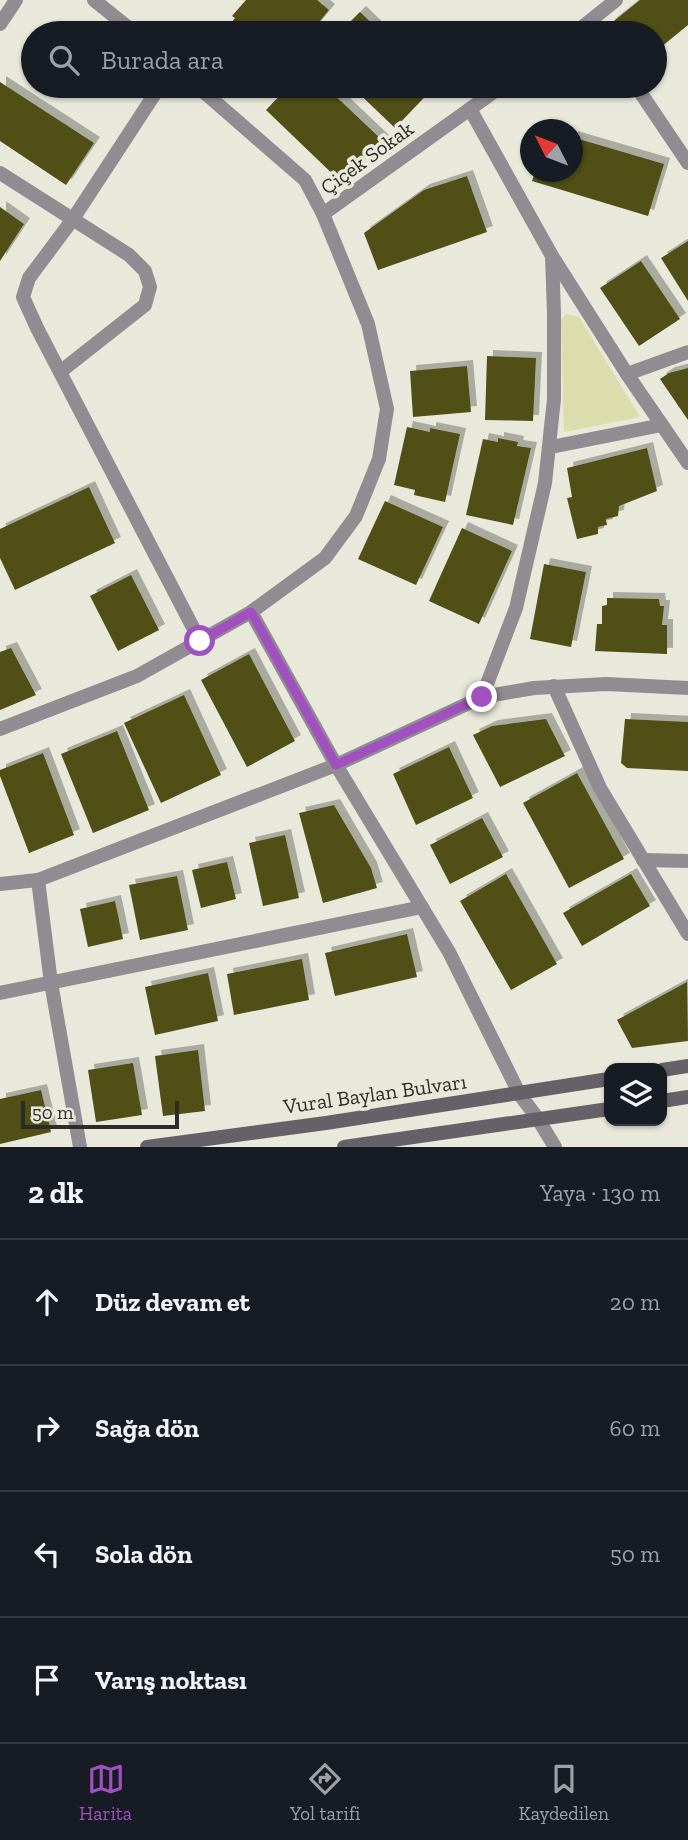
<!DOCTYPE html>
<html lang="tr">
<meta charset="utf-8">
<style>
body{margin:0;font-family:"Zilla Slab",serif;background:#20242c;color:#f1f3f6}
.controls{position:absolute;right:21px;bottom:21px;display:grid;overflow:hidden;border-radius:14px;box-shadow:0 2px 5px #0004}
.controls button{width:63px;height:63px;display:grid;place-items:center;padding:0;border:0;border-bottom:2px solid #363941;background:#171b24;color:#f1f3f6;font:35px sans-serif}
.compass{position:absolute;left:520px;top:119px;width:63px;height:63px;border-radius:50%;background:#171b24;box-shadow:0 2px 5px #0004;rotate:312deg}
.scale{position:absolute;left:21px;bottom:18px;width:158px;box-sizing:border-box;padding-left:7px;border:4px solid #2c2c27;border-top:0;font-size:19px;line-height:24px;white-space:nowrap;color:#2c2c27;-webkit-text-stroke:5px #e8e9da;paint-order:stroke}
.stop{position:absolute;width:21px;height:21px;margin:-16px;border:5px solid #a150c0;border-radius:50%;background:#fff}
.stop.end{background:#a150c0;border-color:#fff;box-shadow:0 2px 7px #0008}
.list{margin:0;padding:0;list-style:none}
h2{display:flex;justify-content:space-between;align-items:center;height:91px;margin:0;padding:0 28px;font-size:30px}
h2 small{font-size:23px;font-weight:400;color:#9ea1a6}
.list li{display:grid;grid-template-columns:46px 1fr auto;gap:21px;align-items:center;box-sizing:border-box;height:126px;padding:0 28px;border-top:2px solid #363941}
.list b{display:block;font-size:26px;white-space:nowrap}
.list em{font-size:23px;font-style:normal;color:#9ea1a6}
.icon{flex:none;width:38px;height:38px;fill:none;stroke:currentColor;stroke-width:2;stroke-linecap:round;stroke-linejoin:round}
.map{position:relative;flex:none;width:688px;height:1147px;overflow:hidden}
.search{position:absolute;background:#171b24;box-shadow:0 2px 5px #0004;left:21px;right:21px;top:21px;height:77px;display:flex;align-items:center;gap:18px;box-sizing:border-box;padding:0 24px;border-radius:38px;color:#9ea1a6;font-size:26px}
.sheet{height:595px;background:#171b24}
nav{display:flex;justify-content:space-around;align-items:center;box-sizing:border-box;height:98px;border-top:2px solid #363941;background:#171b24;font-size:19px;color:#9ea1a6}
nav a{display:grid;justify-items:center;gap:4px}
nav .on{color:#a150c0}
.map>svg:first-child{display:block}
.green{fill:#dbddad}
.building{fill:#4f4f19;filter:url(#shadow)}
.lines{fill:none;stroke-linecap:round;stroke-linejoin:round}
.street{stroke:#908c91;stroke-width:14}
.secondary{stroke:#666168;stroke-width:14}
.route{stroke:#a150c0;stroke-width:9}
.labels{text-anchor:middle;stroke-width:7;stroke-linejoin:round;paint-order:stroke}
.street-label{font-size:21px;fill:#2c2c27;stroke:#e8e9da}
</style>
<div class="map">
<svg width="688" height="1147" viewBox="0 0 688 1147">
<defs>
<filter id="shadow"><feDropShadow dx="6" dy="-6" stdDeviation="0" flood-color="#0004"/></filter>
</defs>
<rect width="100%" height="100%" fill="#e8e9da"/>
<!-- green -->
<path class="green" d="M566,314L579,317L640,417L564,432L561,320Z"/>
<!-- building -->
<g class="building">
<path d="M246,0H317L329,10L310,33L306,31L305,33H217L222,28L225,30L235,18L232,16Z"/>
<path d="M640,0H688V25L655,52V33H616L609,25Z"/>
<path d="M360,12L382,33H339Z"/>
<path d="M0,82L94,143L66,185L0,141Z"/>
<path d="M240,86H264L254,98Z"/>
<path d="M289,86H325L383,141L342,183L266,110Z"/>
<path d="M351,86H435L395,128Z"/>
<path d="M572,137L664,164L648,216L532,181L535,172H572Z"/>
<path d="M467,176L487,232L378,270L364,233L424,190Z"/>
<path d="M0,207L24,224L0,261Z"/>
<path d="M688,241V301L661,258Z"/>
<path d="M641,261L680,319L639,346L600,288Z"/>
<path d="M487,356L536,358L533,421L485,420Z"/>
<path d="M467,366L471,412L413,417L410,371Z"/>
<path d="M688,368V420L660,379L669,373Z"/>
<path d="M407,427L430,432V428L460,434L445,502L414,495L415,490L394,485Z"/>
<path d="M498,438L518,442L517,446L531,448L513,525L466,515L483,439L498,442Z"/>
<path d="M647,448L657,491L619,506L618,516L606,519L607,525L598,527V534L577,539L567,498L572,497L567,468Z"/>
<path d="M89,487L115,543L15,590L0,558V529Z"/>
<path d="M385,501L443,527L416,585L358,559Z"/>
<path d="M462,528L512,551L479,624L429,601Z"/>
<path d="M544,564L586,572L571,647L530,639Z"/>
<path d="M131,575L159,630L118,651L90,596Z"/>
<path d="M607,598L659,599L660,606H664L662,625H667V654L595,651L597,624H602V606L607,605Z"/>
<path d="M11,648L36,695L0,710V652Z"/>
<path d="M249,654L295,741L247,767L201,680Z"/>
<path d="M184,695L221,775L161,803L124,723Z"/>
<path d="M546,719L565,756L500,787L473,735L492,726Z"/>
<path d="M625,719L688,722V771L627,768L621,763Z"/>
<path d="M117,731L149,810L93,833L61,754Z"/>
<path d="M449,747L473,798L416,825L393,774Z"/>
<path d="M43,753L74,835L29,853L0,776V770Z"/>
<path d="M577,773L624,859L569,888L523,803Z"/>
<path d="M334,805L371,868L377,888L323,903L299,813Z"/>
<path d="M482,818L503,857L450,884L430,845Z"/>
<path d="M285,835L299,898L263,906L249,843Z"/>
<path d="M227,862L236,899L201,908L192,870Z"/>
<path d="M506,874L557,964L511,990L460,901Z"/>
<path d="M631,874L650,906L582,946L563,913Z"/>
<path d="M177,876L188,930L140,940L129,885Z"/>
<path d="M115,901L123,939L88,947L80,909Z"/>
<path d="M407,934L417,977L335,996L325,953Z"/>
<path d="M302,959L309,1000L234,1015L227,974Z"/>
<path d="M208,973L218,1021L155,1035L145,987Z"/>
<path d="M687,982L688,1041L632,1048L617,1020Z"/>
<path d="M198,1050L205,1111L163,1116L155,1056Z"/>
<path d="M133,1063L142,1115L96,1122L88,1070Z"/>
<path d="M41,1090L51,1132L0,1144V1099Z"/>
</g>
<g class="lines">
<!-- street -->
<g class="street">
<path d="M94,0L135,33"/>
<path d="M592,21L601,33"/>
<path d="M0,24L16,0"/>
<path d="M575,33L616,0"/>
<path d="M160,86L73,219L29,278L23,297L37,328L200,641"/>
<path d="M636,86L688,163"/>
<path d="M470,109L552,256L627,374L688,463"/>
<path d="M0,173L129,255L145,271L150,287L145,305L60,372"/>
<path d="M323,214L502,86"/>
<path d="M627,374L688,352"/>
<path d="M551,447L662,425"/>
<path d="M251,612L336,765L449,952L520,1095L538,1119L555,1147"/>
<path d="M554,686L600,788L688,934"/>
<path d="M482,697L516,608L545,483L554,399V314L552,256"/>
<path d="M0,729L137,676L251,612L325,558L356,516L379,459L387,409L368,324L323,214L305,180L197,86"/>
<path d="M643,860L688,861"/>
<path d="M38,880L51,983L80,1147"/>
<path d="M0,884L38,880L336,765L482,697L534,688L606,684L688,688"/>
<path d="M0,993L422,907"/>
</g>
<!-- secondary -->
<g class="secondary">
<path d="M662,1070L688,1066"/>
<path d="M662,1101L688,1097"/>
<path d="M147,1147L326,1123L609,1079"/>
<path d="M344,1147L609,1109"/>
</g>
</g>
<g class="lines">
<!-- route -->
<path class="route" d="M200,641L251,612L336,765L482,697"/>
</g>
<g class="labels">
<!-- street labels -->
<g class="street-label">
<text transform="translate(367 158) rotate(-36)" y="7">Çiçek Sokak</text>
<text transform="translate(375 1094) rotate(-8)" y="7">Vural Baylan Bulvarı</text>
</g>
</g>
</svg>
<div class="controls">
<button><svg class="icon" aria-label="layers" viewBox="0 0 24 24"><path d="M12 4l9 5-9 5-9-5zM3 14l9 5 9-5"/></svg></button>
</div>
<svg class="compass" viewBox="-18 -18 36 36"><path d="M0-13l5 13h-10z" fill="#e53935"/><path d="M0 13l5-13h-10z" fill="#9ea1a6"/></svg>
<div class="scale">50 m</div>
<div class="stop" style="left:200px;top:641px"></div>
<div class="stop end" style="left:482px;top:697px"></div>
<div class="search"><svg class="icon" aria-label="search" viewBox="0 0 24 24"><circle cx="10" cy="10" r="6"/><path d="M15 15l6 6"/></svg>Burada ara</div>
</div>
<section class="sheet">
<h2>2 dk<small>Yaya · 130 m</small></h2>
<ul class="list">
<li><svg class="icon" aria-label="ahead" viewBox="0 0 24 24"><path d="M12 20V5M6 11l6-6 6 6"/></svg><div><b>Düz devam et</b></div><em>20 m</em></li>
<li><svg class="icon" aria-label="right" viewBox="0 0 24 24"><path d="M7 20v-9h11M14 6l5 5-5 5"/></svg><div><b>Sağa dön</b></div><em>60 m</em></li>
<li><svg class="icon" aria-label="left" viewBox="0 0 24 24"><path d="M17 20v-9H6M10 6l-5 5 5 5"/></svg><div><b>Sola dön</b></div><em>50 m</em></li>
<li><svg class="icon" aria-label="arrive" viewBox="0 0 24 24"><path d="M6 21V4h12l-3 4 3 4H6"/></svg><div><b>Varış noktası</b></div></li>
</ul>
</section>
<nav>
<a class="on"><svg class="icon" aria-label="map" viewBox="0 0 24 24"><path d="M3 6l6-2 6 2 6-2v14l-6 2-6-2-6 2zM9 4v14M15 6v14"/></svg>Harita</a>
<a><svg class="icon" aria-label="directions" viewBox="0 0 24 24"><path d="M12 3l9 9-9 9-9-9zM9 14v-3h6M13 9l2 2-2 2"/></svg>Yol tarifi</a>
<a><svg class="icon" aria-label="saved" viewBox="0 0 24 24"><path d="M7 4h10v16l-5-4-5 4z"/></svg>Kaydedilen</a>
</nav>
